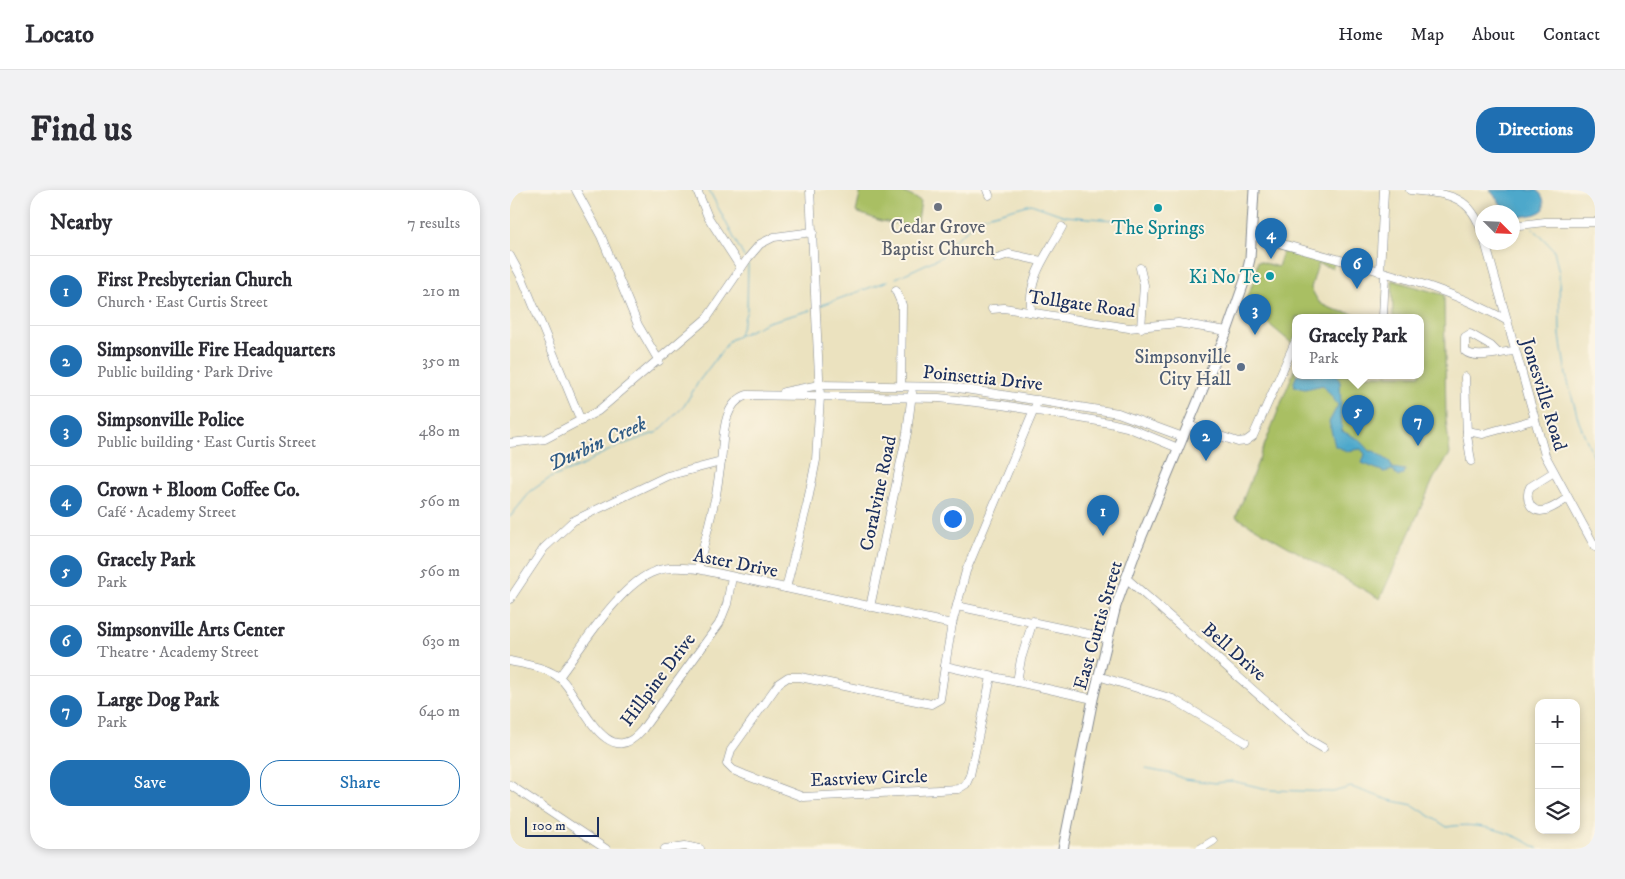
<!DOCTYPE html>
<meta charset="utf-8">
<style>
body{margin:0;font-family:"IM FELL DW Pica",serif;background:#f2f2f3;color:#2b2b33}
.controls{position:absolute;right:15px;bottom:15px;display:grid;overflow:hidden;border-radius:10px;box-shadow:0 2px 8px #0003}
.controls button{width:45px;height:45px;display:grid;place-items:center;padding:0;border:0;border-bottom:1px solid #e1e1e2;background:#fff;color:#2b2b33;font:25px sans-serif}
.compass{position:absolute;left:965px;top:15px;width:45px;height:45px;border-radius:50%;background:#fff;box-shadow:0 2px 8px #0003;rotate:114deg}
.scale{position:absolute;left:15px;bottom:12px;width:74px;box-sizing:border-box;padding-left:5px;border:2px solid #1b2f5e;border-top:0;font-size:14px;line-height:18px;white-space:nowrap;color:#1b2f5e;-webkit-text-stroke:4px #fcf5e5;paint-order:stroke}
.you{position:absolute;left:442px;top:328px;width:18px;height:18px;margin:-12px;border:4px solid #fff;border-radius:50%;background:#1a73e8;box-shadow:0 0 0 8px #1a73e833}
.badge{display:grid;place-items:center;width:32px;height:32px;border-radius:50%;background:#1f6fb2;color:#fff;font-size:16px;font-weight:700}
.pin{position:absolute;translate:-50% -41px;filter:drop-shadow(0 1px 2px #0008)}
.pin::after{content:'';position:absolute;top:26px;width:18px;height:15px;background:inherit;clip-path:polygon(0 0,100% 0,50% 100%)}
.popup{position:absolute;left:782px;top:124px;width:132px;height:65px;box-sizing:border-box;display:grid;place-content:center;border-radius:10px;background:#fff;filter:drop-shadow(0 1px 4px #0005);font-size:16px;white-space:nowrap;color:#7c7c81}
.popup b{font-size:19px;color:#2b2b33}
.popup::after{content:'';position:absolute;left:50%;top:100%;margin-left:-10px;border:10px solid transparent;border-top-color:#fff}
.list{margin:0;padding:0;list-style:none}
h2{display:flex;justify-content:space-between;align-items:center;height:65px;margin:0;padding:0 20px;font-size:21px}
h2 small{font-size:16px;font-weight:400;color:#7c7c81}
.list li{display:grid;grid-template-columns:32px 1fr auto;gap:15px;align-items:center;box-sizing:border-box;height:70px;padding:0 20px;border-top:1px solid #e1e1e2}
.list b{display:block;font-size:19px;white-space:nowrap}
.list p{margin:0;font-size:16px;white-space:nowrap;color:#7c7c81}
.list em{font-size:16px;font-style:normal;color:#7c7c81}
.actions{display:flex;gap:10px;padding:15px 20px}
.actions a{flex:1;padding:11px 0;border:1px solid #1f6fb2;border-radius:20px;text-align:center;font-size:18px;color:#1f6fb2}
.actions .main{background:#1f6fb2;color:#fff}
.icon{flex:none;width:28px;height:28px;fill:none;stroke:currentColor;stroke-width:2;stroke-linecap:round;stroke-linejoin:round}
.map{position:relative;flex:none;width:1085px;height:659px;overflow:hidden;border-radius:20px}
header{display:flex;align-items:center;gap:30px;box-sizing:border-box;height:70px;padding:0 25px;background:#fff;border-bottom:1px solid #e1e1e2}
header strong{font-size:24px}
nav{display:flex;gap:28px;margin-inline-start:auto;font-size:18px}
.intro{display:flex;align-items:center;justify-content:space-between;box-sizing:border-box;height:120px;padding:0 30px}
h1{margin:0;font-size:35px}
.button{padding:12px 22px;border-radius:20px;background:#1f6fb2;color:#fff;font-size:18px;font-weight:700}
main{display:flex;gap:30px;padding:0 30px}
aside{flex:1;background:#fff;border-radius:20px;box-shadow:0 2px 8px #0003}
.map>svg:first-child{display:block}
.green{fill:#a9bf64;stroke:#627761}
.water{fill:#4da8cb;stroke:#346c94}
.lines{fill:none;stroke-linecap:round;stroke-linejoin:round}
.stream{stroke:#4da8cb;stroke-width:1}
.minor-casing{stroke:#83888e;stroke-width:9}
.major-casing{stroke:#83888e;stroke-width:11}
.minor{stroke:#fff;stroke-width:8}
.major{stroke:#fff;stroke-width:9}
.worship-dot{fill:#6b7280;stroke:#fcf5e5;stroke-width:2}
.culture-dot{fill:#0f9aa8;stroke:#fcf5e5;stroke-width:2}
.service-dot{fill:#5c6f8a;stroke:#fcf5e5;stroke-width:2}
.labels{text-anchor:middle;stroke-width:4;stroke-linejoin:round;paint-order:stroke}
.worship-label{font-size:19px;fill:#5b616d;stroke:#fcf5e5}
.culture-label{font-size:19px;fill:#0d838f;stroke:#fcf5e5}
.street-label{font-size:19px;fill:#1b2f5e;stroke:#fcf5e5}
.service-label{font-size:19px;fill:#4e5e75;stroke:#fcf5e5;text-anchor:end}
.water-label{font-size:20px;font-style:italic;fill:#2c5984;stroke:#fcf5e5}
</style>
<header>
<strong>Locato</strong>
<nav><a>Home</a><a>Map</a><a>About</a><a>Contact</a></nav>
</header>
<div class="intro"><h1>Find us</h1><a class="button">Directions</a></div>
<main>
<aside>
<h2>Nearby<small>7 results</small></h2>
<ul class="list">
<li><span class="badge">1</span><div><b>First Presbyterian Church</b><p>Church · East Curtis Street</p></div><em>210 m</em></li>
<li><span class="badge">2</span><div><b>Simpsonville Fire Headquarters</b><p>Public building · Park Drive</p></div><em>350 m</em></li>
<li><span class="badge">3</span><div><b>Simpsonville Police</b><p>Public building · East Curtis Street</p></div><em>480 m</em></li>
<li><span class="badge">4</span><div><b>Crown + Bloom Coffee Co.</b><p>Café · Academy Street</p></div><em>560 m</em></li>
<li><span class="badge">5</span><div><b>Gracely Park</b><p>Park</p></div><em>560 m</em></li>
<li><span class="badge">6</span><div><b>Simpsonville Arts Center</b><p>Theatre · Academy Street</p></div><em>630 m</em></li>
<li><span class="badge">7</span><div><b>Large Dog Park</b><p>Park</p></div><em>640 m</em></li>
</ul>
<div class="actions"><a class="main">Save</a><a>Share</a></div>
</aside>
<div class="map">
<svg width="1085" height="659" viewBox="0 0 1085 659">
<rect width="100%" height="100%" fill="#fcf5e5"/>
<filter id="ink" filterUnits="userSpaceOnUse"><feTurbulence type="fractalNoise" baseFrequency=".02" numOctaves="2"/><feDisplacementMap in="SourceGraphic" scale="10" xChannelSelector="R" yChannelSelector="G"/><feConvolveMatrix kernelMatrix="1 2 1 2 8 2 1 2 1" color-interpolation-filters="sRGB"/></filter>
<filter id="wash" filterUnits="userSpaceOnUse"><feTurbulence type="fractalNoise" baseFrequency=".0096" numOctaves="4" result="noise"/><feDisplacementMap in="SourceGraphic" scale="20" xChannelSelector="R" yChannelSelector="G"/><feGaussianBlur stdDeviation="1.12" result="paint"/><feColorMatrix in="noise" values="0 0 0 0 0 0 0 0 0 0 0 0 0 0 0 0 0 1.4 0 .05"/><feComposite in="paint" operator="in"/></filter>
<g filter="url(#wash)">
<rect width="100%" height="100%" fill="#ebe2bf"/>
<!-- green -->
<g class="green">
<path d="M351,0H389L411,11L407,37L371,31L346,22Z"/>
<path d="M775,55L824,73L823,78L808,74L801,98C803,102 806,108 809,112C822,123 858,126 874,127H786L785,156L754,130L730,122L743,93L748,71L768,77Z"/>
<path d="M882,90L934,105L936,229L940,264L924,288L870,409L726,327L785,178L786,185H910V127H883Z"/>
</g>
<!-- water -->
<g class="water">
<path d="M980,0H1026C1034,5 1034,11 1034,19C1027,26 1012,27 1003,26L1002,22H997Z"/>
<path d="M787,185H827L830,192L832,241L850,250L860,261H864L880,272L882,278L895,280L894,284L888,287L883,280L874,282L852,273L855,264L851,259L837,261L825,256L819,232L828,215L813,195L795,199L785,197L784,192Z"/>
</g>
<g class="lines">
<!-- stream -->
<g class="stream">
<path d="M199,0L234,67"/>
<path d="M1023,38L1044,60L1049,83L1050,145L1056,185L1069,232L1085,270"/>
<path d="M386,88L431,67L443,51L473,27L521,14L555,26L604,30L619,28"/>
<path d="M309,116L378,91"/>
<path d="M229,145L237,120L238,75"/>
<path d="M0,327L21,301L40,288L76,274L83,268L111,255L148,242L174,216L189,191L220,150L258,132L301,120"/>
<path d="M636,579L662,584L674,589L706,593L722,591L762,600L823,602L841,597L879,610L903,615L937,637C967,631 1004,642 1028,659"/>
</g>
</g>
</g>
<g filter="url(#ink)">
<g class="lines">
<defs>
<g id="minor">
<path d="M66,0L91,46L128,135L149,171"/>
<path d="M187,0L198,27L231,78"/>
<path d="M477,0L479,5"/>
<path d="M900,0C936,4 961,4 972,43"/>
<path d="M1002,36L1035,32H1085"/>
<path d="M742,45C824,71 921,88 996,130"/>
<path d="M975,52L1035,265L1085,357"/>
<path d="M0,66L13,90L71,231"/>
<path d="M487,68L499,64L531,71"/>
<path d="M630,78L634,95L631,138"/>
<path d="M870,82L874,0"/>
<path d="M386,101L392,115L391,196"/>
<path d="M482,119L494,118L619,138L668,133L717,141"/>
<path d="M521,122C518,85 536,67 552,37"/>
<path d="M873,127L875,84"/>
<path d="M987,162L981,156L960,144L955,147V161C964,170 991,162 1004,161"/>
<path d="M955,187L957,245L961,271"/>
<path d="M274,202L309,195L442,197L608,223L673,247"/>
<path d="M528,210L456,381L442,434L435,476L583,509"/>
<path d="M678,235L728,252L736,251L743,246L786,150"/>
<path d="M957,241L973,244L1023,230"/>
<path d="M0,253L35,249L88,221L197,128L238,68L250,54L264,47L303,42"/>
<path d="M1044,282L1020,297C1014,308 1021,325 1036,320C1044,318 1051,312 1058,308"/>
<path d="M188,379L206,305L211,272"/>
<path d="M616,388L801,551L813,558"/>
<path d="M276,398L297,315L306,270L310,207L300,0"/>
<path d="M0,409L34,358L63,331L157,286L211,272C214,249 211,214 237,205L429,208L492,215L600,233L617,237L668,258"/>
<path d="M447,416L597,448"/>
<path d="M360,417L397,243L402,203"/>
<path d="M0,471C17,475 37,477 51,489C70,506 96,584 132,540L209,434L217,414L222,387"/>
<path d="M435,476L430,509L421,514L290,487H278L269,493L221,560L217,574L223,580L235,585L293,607L448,599L456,594L460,585L481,487"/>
<path d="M588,486L663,509L735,552"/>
<path d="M49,487C72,457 111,392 146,381C160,376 174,378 188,379L442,434"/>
<path d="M507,492L511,469L523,431"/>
<path d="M0,595L96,659"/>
<path d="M155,659L175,656L190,659"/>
<path d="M690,659L703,651"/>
</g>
<path id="major" d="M553,659L583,509L606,416L627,358L717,141L735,90L740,69L744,0"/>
</defs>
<!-- minor casing -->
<use href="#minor" class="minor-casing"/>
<!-- major casing -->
<use href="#major" class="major-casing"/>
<!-- minor -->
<use href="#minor" class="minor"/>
<!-- major -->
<use href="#major" class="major"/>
</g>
</g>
<!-- markers -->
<circle class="worship-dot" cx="428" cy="17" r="5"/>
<g class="culture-dot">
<circle cx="648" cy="18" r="5"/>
<circle cx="760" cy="86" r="5"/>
</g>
<circle class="service-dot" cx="731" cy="177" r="5"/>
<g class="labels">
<!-- worship labels -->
<g class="worship-label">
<text x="428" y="43">Cedar Grove<tspan x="428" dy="22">Baptist Church</tspan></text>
</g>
<!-- culture labels -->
<g class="culture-label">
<text x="648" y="44">The Springs</text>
<text x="750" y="93" text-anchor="end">Ki No Te</text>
</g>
<!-- street labels -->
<g class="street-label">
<text transform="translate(572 113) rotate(8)" y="7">Tollgate Road</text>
<text transform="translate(473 187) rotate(6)" y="7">Poinsettia Drive</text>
<text transform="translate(1035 204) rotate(73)" y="7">Jonesville Road</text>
<text transform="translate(367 303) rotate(-78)" y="7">Coralvine Road</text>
<text transform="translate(226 372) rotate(11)" y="7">Aster Drive</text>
<text transform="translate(587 435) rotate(-74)" y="7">East Curtis Street</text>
<text transform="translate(725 461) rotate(41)" y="7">Bell Drive</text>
<text transform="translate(147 489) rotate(-53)" y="7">Hillpine Drive</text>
<text transform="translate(359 587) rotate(-2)" y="7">Eastview Circle</text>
</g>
<!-- service labels -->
<g class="service-label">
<text x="721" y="173">Simpsonville<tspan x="721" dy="22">City Hall</tspan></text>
</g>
<!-- water labels -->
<g class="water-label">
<text transform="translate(87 253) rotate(-24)" y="7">Durbin Creek</text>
</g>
</g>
</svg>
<div class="controls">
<button>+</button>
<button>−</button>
<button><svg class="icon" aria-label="layers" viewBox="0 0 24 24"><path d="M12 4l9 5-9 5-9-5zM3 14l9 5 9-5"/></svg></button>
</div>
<svg class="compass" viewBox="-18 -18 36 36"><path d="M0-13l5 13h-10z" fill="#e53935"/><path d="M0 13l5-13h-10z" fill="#7c7c81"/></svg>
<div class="scale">100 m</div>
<div class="you"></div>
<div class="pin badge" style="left:593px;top:346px">1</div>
<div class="pin badge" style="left:696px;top:271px">2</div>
<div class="pin badge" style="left:745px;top:145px">3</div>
<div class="pin badge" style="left:761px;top:69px">4</div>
<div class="pin badge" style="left:848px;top:246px">5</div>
<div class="popup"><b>Gracely Park</b>Park</div>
<div class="pin badge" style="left:847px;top:99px">6</div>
<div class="pin badge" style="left:908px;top:256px">7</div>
</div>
</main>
